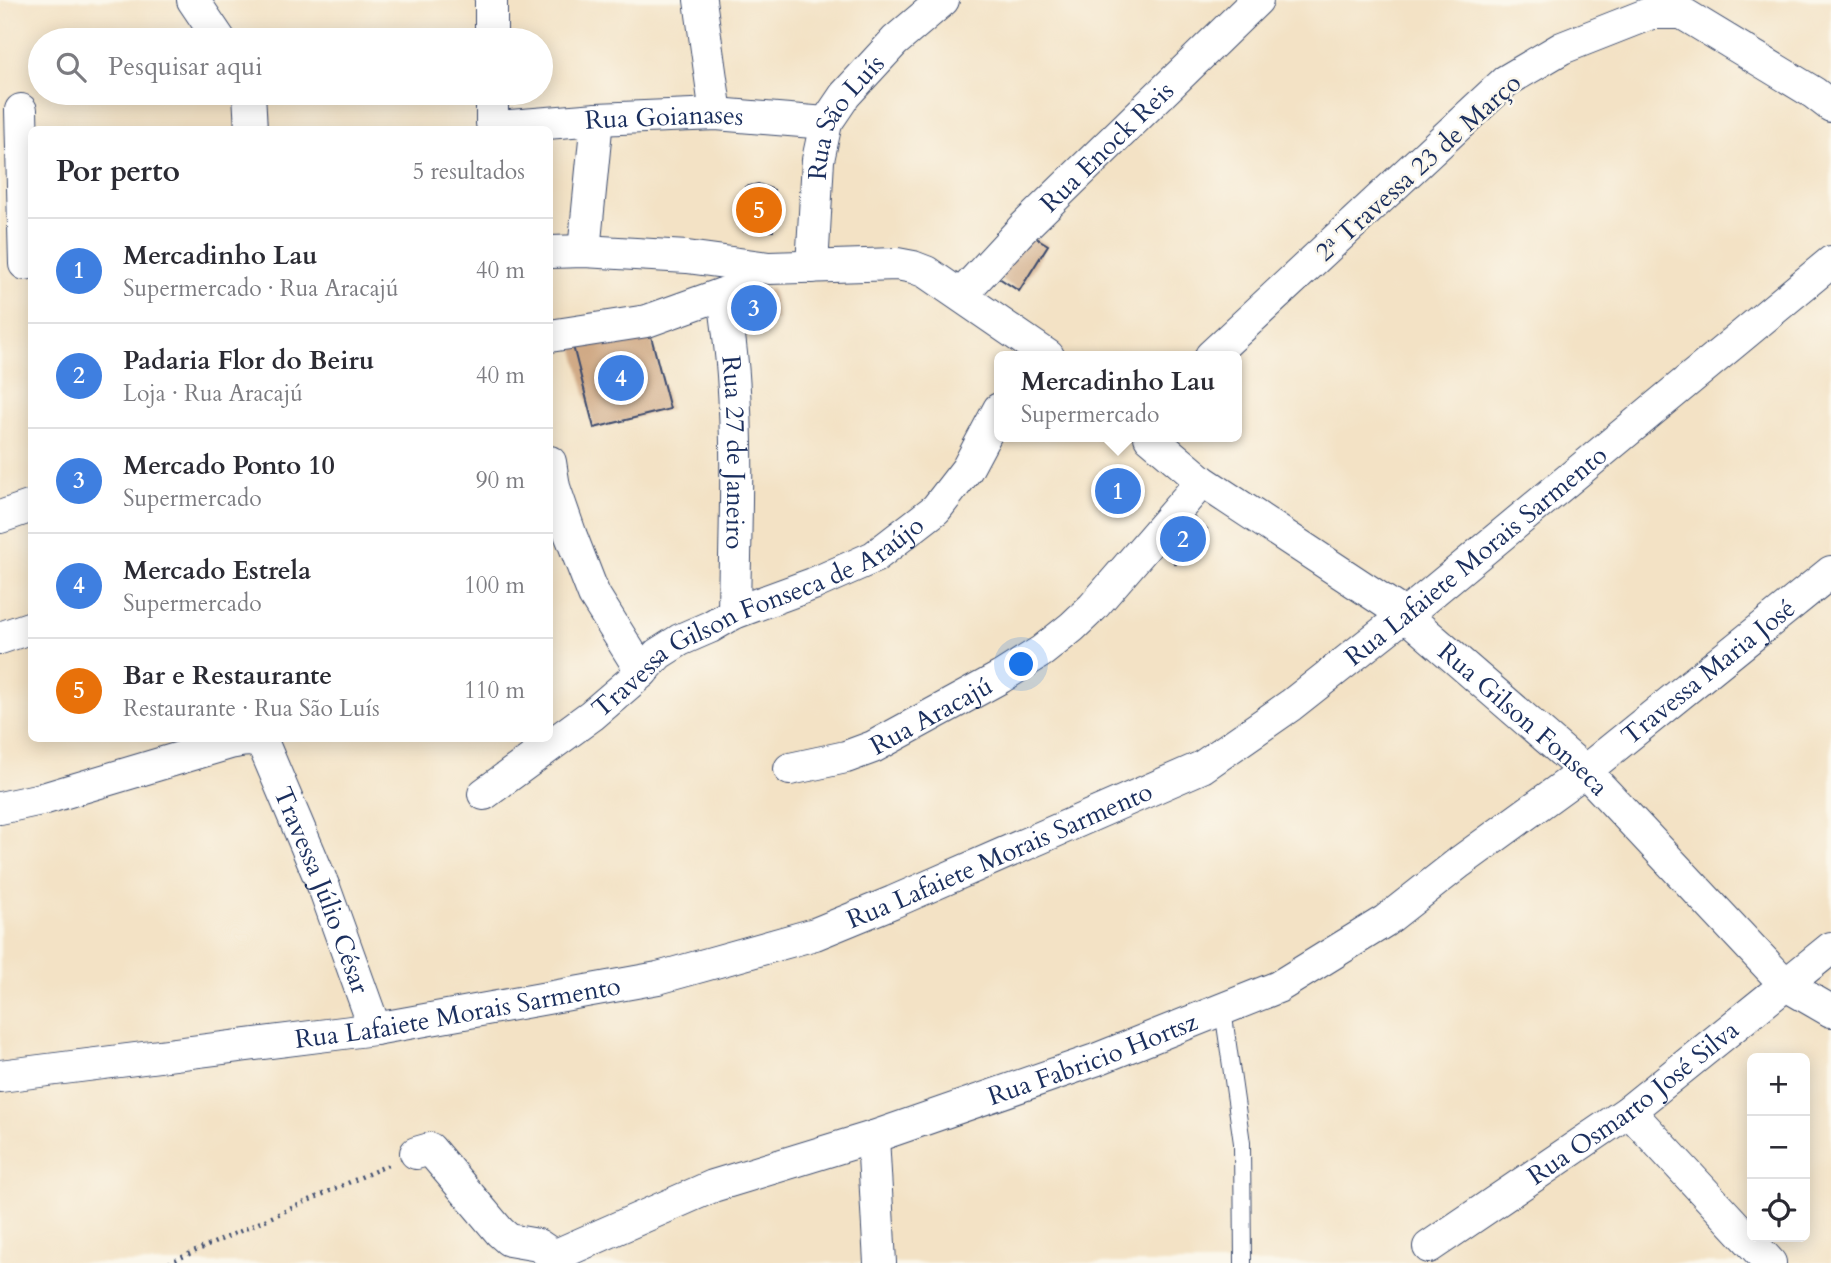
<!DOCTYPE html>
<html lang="pt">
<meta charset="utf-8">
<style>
body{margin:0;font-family:Cardo,serif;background:#f7f7f7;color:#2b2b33}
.controls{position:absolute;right:21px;bottom:21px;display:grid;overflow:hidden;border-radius:10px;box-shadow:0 4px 18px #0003}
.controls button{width:63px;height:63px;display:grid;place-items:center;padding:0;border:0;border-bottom:2px solid #e1e1e2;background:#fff;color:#2b2b33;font:35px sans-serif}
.you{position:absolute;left:1022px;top:665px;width:24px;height:24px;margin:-18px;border:5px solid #fff;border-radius:50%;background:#1a73e8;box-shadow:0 0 0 10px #1a73e833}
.badge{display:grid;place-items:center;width:46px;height:46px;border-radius:50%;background:#ea580c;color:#fff;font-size:23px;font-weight:700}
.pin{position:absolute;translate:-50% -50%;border:4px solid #fff;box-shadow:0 2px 7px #0006}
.popup{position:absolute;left:994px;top:351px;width:248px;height:91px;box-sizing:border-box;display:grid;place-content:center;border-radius:10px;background:#fff;filter:drop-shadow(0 2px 5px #0005);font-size:23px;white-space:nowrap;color:#7c7c81}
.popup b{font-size:26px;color:#2b2b33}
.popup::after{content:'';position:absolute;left:50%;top:100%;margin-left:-14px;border:14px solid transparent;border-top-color:#fff}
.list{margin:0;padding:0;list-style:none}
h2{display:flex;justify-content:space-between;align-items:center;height:91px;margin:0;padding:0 28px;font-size:30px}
h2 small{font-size:23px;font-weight:400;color:#7c7c81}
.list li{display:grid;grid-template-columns:46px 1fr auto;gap:21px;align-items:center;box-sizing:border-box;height:105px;padding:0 28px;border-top:2px solid #e1e1e2}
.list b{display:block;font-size:26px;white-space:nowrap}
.list p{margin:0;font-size:23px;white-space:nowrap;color:#7c7c81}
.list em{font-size:23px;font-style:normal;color:#7c7c81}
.icon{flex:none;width:38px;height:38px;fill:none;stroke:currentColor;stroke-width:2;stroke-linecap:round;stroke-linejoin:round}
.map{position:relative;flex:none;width:1831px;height:1263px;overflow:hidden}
.search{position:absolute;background:#fff;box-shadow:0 4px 18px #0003;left:28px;top:28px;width:525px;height:77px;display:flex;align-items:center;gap:18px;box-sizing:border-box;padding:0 24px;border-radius:38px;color:#7c7c81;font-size:26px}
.panel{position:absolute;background:#fff;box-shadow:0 4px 18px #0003;left:28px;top:126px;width:525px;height:616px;border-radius:10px}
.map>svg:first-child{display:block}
.building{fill:#d0aa86}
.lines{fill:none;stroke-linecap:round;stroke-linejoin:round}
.lane-casing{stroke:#3b4a6d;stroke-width:18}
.street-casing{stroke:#3b4a6d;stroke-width:34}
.path{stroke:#3b4a6d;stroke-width:4.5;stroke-dasharray:2 5;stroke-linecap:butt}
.lane{stroke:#fff;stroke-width:16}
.street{stroke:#fff;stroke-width:32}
.labels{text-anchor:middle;stroke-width:5;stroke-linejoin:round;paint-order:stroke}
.street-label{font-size:26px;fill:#1b2f5e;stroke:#fbf7ec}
</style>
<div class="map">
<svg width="1831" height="1263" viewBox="0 0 1831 1263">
<rect width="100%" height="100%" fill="#fbf7ec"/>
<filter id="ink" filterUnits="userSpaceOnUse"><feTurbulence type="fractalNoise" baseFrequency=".0143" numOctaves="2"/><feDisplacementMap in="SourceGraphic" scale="14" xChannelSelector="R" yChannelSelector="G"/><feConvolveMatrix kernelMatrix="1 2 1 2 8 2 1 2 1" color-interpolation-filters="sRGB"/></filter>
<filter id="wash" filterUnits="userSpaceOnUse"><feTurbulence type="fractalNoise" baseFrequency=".00686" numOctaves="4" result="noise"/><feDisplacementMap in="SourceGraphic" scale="28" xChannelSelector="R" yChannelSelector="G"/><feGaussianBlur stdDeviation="1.57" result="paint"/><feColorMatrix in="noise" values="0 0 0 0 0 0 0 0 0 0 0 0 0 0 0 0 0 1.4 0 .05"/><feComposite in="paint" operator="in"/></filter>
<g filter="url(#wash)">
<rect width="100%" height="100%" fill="#f3e2c5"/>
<g id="blocks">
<!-- building -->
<g class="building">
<path d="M758,184L774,190L773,231H744L745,187Z"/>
<path d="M1022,229L1048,245L1019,291L993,274Z"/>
<path d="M772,289L778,319L729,329L734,297Z"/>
<path d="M647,321L670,409L594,428L573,346Z"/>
<path d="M1125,469L1137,479L1112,511L1100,501Z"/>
<path d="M1191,515L1207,529L1176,564L1160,549Z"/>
</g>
</g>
</g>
<g filter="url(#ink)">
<use href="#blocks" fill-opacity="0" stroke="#3b4a6d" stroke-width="2"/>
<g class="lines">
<defs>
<path id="lane" d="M1223,1010L1242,1143L1243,1263"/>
<g id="street">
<path d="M193,0L220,40"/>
<path d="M491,0V40"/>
<path d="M700,0L716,114"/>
<path d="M249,93L251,130"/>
<path id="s1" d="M492,93V123L493,126L496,127L597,119L716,114L826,123"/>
<path d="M21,110L25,264"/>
<path d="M584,251L597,119"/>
<path d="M550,252L584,251L687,257L769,268L897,264L913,267L926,272L1048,356"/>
<path id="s2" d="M812,267L818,160L826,123L845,95L895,41L943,0"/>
<path id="s3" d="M724,294C727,321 731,348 733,375C739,454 735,533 734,613"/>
<path id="s4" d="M961,295L1022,229L1257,0"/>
<path d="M550,336L647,321L742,287"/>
<path d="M1211,356L1506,81L1562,48L1651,13H1682L1814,93L1831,106"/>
<path id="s5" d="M1150,437L1202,481L1405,615L1585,771L1786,985L1831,1011"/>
<path d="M550,462L554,487L571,536L594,595L642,672"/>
<path d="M0,517L32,506"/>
<path d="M0,638L32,627"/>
<path id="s6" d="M790,769L846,757L873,747L1001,677L1042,651L1072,627L1093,607L1202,481"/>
<path id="s7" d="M484,794L592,715L642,672L658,654L680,640L710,627L734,613L813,584L874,557L936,509L967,469L999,409"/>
<path id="s8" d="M0,808L46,798L230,743C242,741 254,737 264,746L325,890L375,1029"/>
<path id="s9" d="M0,1076L375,1029L658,978L815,934L893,902L1202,767L1291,705L1405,615L1831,262"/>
<path d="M1629,1111L1770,1263"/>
<path d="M873,1137L880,1263"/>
<path d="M416,1153L430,1149L500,1232L509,1240L538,1245L554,1256L559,1263"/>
<path id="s10" d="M1429,1247L1629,1111L1831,948"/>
<path id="s11" d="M554,1256L713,1186L873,1137L1095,1060L1278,987L1385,921L1460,862L1585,771L1831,572"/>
</g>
</defs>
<!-- lane casing -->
<use href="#lane" class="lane-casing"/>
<!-- street casing -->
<use href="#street" class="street-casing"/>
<!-- path -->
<path class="path" d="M169,1263L388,1165"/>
<!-- lane -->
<use href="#lane" class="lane"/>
<!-- street -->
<use href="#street" class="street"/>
</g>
</g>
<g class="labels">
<!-- street labels -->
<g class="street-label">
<text dy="9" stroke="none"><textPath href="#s1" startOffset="205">Rua Goianases</textPath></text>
<text dy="9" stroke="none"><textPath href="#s2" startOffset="158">Rua São Luís</textPath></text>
<text dy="9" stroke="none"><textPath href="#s4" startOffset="208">Rua Enock Reis</textPath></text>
<text transform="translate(1418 167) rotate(-42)" y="9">2ª Travessa 23 de Março</text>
<text dy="9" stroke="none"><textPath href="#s3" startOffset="159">Rua 27 de Janeiro</textPath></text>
<text dy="9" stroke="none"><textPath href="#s9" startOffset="1596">Rua Lafaiete Morais Sarmento</textPath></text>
<text dy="9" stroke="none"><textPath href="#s7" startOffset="329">Travessa Gilson Fonseca de Araújo</textPath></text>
<text dy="9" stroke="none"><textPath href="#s11" startOffset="1307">Travessa Maria José</textPath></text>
<text dy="9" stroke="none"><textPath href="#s6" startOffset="152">Rua Aracajú</textPath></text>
<text dy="9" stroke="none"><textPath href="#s5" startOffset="469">Rua Gilson Fonseca</textPath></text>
<text dy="9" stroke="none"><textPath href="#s9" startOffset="1029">Rua Lafaiete Morais Sarmento</textPath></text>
<text dy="9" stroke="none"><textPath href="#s8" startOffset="430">Travessa Júlio César</textPath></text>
<text dy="9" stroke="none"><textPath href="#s9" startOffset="462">Rua Lafaiete Morais Sarmento</textPath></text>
<text dy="9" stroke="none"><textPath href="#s11" startOffset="574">Rua Fabricio Hortsz</textPath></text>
<text dy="9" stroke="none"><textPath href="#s10" startOffset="250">Rua Osmarto José Silva</textPath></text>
</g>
</g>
</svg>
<div class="controls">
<button>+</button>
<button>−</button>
<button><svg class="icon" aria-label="locate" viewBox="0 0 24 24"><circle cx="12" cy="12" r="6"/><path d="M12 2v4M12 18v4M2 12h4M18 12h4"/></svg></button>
</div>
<div class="you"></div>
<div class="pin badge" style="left:1118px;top:491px;background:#3f7fe0">1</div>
<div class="popup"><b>Mercadinho Lau</b>Supermercado</div>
<div class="pin badge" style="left:1183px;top:539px;background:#3f7fe0">2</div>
<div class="pin badge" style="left:754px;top:308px;background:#3f7fe0">3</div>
<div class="pin badge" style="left:621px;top:378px;background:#3f7fe0">4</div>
<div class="pin badge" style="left:759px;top:210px;background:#e8710a">5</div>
<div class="search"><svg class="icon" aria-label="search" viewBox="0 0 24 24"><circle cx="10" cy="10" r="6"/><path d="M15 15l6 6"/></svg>Pesquisar aqui</div>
<section class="panel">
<h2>Por perto<small>5 resultados</small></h2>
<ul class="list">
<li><span class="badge" style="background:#3f7fe0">1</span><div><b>Mercadinho Lau</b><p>Supermercado · Rua Aracajú</p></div><em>40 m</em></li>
<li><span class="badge" style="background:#3f7fe0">2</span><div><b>Padaria Flor do Beiru</b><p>Loja · Rua Aracajú</p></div><em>40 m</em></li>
<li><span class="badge" style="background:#3f7fe0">3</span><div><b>Mercado Ponto 10</b><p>Supermercado</p></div><em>90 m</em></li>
<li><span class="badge" style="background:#3f7fe0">4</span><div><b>Mercado Estrela</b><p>Supermercado</p></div><em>100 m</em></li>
<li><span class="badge" style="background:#e8710a">5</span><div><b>Bar e Restaurante</b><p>Restaurante · Rua São Luís</p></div><em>110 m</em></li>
</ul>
</section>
</div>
